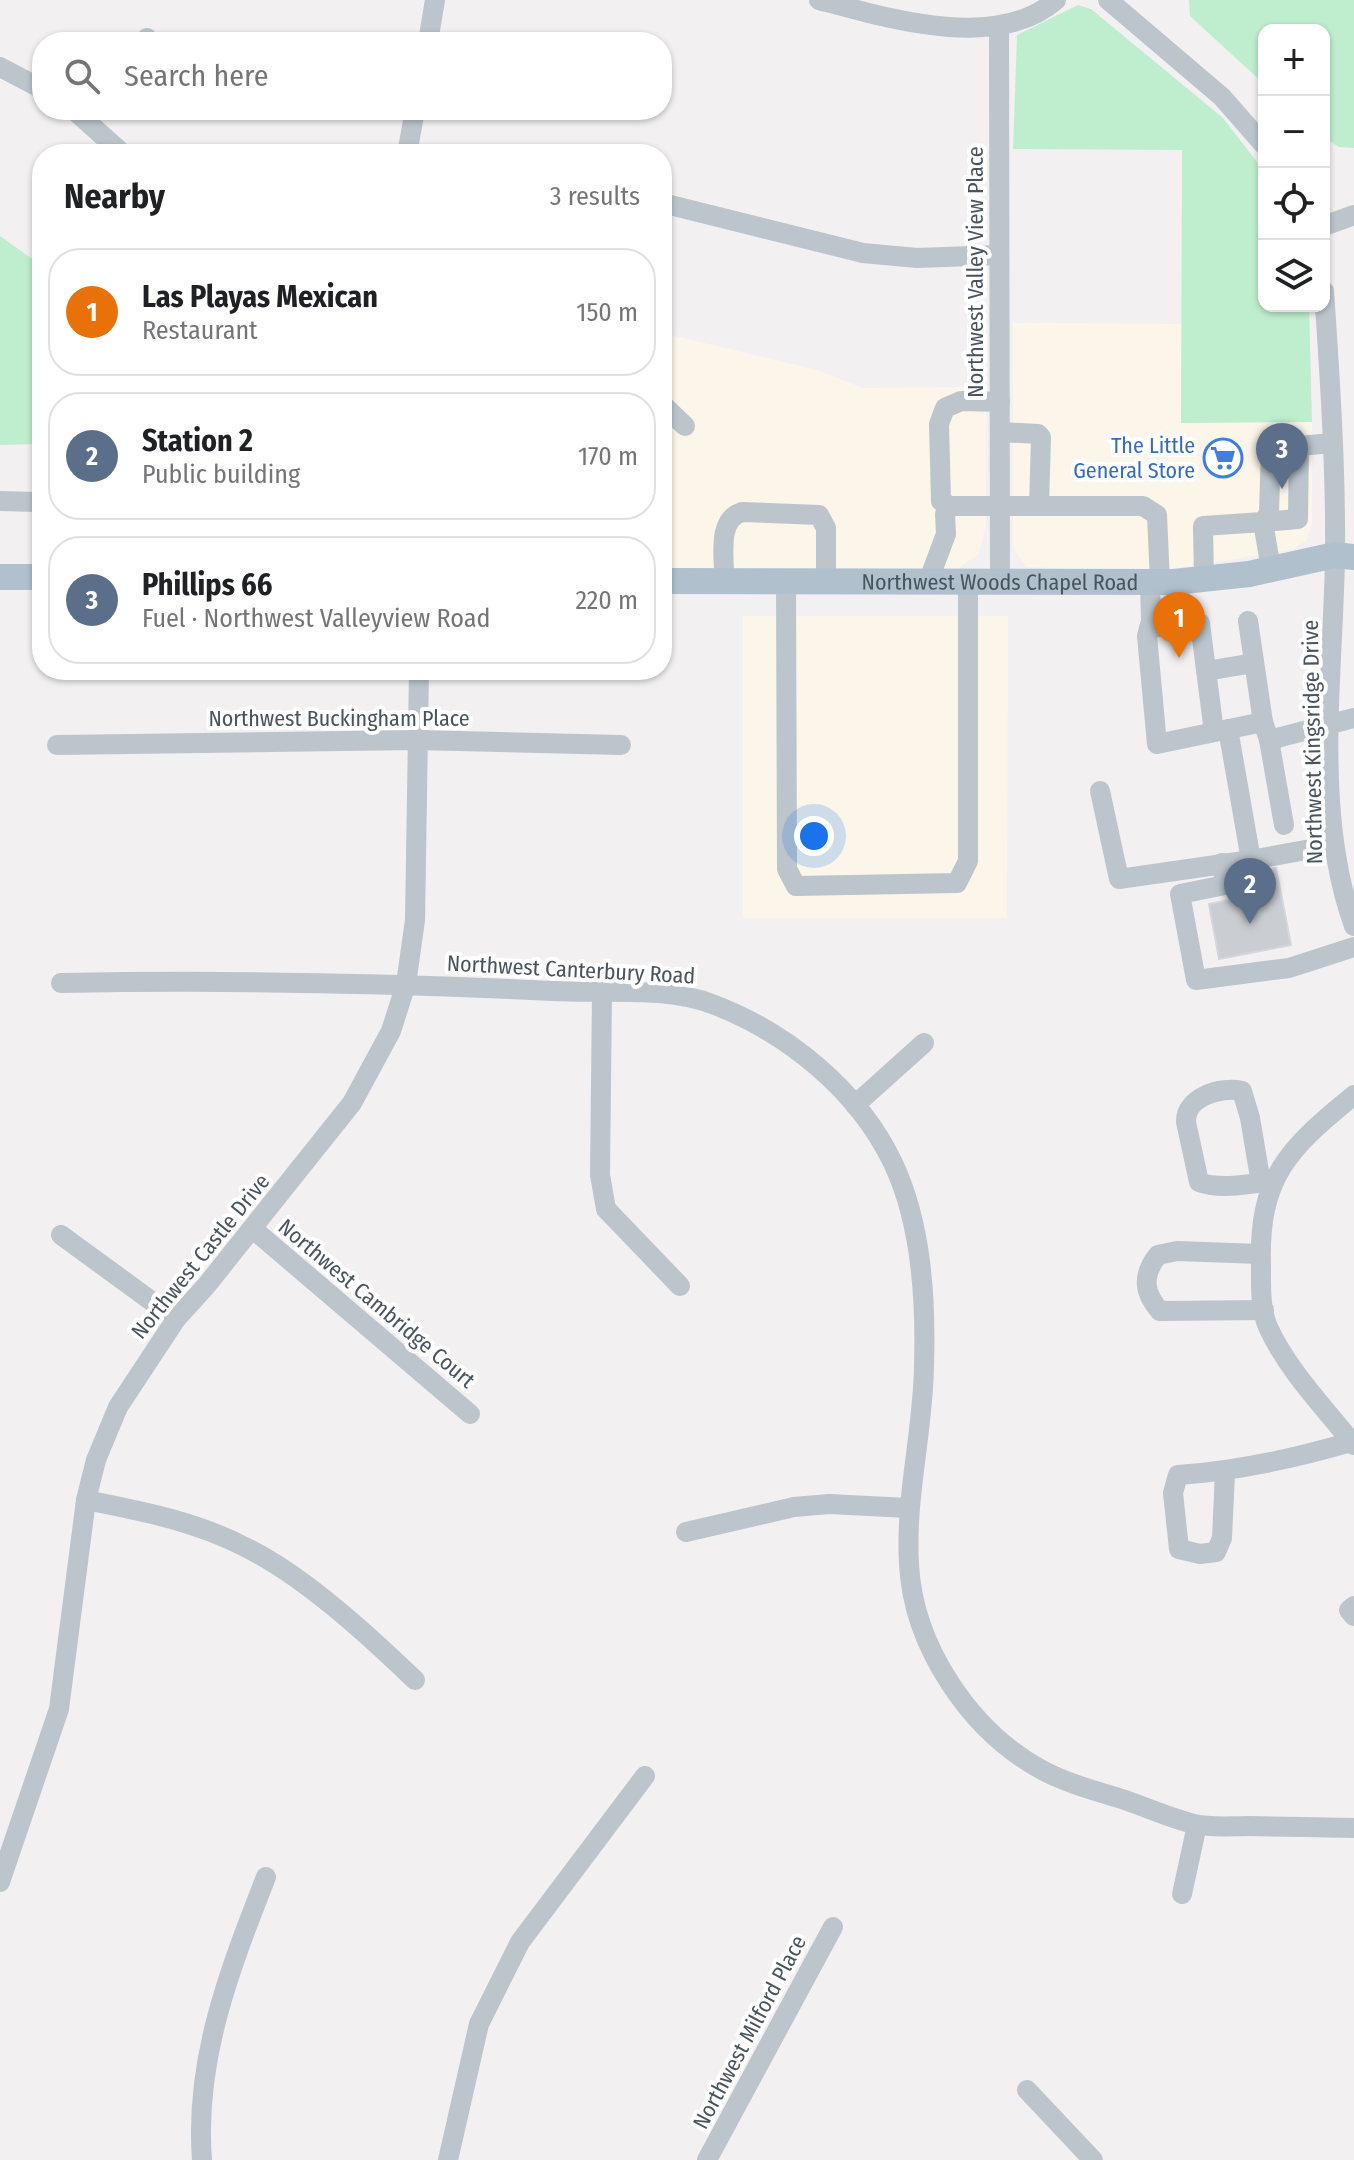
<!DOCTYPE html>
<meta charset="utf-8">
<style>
body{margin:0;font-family:"Fira Sans Condensed",sans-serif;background:#f2f2f2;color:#202124}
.controls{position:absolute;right:24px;top:24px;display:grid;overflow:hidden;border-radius:16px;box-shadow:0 2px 6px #0004}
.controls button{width:72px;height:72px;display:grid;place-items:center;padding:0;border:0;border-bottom:2px solid #e0e0e0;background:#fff;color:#202124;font:40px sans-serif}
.you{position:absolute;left:814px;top:836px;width:28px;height:28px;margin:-20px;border:6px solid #fff;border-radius:50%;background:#1a73e8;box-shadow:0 0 0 12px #1a73e833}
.badge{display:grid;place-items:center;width:52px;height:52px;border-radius:50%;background:#1e7fdd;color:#fff;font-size:26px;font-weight:700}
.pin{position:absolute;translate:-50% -66px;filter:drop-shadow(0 2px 4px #0008)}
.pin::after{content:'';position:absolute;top:42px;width:28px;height:24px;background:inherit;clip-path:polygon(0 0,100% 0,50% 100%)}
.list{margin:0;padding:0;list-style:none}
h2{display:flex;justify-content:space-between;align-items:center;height:104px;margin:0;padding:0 32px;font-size:34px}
h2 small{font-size:26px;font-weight:400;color:#757577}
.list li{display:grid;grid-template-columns:52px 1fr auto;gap:24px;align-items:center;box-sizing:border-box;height:128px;margin:0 16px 16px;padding:0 16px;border:2px solid #e0e0e0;border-radius:32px}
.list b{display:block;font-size:30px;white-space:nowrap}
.list p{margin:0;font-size:26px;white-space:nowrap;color:#757577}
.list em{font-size:26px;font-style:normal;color:#757577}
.icon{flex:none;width:44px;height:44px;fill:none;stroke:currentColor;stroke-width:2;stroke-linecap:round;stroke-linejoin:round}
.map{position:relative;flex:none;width:1354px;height:2160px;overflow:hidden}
.search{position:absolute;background:#fff;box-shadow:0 2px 6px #0004;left:32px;top:32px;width:640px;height:88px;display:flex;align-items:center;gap:20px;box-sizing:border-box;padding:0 28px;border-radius:32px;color:#757577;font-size:30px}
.panel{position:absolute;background:#fff;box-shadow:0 2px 6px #0004;left:32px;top:144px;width:640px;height:536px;border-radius:32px}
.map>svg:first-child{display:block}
.commercial{fill:#fcf5ea}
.green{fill:#bfeece}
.building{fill:#cacdd2;stroke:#d4d6db;stroke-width:2}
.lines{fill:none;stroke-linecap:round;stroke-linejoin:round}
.minor{stroke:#bcc5cc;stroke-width:20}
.major{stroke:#b0c1cd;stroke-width:26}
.labels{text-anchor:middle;stroke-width:8;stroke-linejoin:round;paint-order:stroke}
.street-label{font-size:22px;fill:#48545d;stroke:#fff}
.shop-label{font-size:22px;fill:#366cbe;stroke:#fff;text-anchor:end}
</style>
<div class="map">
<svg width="1354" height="2160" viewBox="0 0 1354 2160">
<rect width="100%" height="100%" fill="#f2f0f0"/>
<!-- commercial -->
<g class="commercial">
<path d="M1013,323L1181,324L1182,423L1312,422V525L1306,541L1291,550L1178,568L1138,571L1027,567L1015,552L1013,544Z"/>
<path d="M662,333L817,370L863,388L986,387V524L979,554L957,569L662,574Z"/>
<path d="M743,616H1008L1007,918H743Z"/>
</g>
<!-- green -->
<g class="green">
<path d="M1189,0H1354V148L1339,147L1324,137V30H1264V84L1190,16Z"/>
<path d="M1078,5L1091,9L1223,118L1264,171V306H1309L1312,422L1181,423L1182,150L1013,149L1017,35Z"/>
<path d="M0,236L42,266V444L0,445Z"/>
</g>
<!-- building -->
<path class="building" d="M1276,868L1291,945L1219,959L1209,904L1259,894L1255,872Z"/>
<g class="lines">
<!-- minor -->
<g class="minor">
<path d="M819,0C887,18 997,52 1056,0"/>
<path d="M1108,0L1222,97L1264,145"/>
<path d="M999,27L1000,582"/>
<path d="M144,42L147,38"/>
<path d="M428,42L435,0"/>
<path d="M0,67L42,89"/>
<path d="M74,110L123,154"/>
<path d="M407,154L415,110"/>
<path d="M662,203L863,253L917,258L999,255"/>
<path d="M1324,226L1354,215"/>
<path d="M1324,291C1330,379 1336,469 1335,558C1333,676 1313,814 1354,926"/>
<path d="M1000,402L961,401L945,408L939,424L941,501L950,506H1143L1157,515L1160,582"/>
<path d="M662,404L685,426"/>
<path d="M1000,432L1038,434L1041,437L1039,506"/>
<path d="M0,501L35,502"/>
<path d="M1271,569L1263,522L1298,519L1299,446L1332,443"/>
<path d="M1204,580L1203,526L1263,522L1269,513L1271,446H1299"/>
<path d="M724,581C725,558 716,520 742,512L819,515L826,528V581"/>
<path d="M786,581L787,869L796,886L957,883L968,861V582"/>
<path d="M928,582L946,534L945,514L950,506"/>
<path d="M1150,582L1151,621L1147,636L1157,744L1263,722L1248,621"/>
<path d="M1149,628L1200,623L1214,732"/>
<path d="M1206,671L1254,663"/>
<path d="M1263,722L1269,740L1354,718"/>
<path d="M1228,729L1251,860L1333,845"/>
<path d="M1269,740L1284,825"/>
<path d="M57,745L417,740L621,745"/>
<path d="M1100,791L1119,879L1251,860"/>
<path d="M1222,863L1225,885L1180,894L1196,980L1289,968L1354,947"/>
<path d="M61,983C225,980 389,983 553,991C603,994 665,986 712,1004C787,1032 858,1090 893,1163C922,1224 926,1300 924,1366C923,1433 905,1497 909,1564C913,1646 970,1731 1042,1770C1066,1783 1096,1791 1122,1799C1146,1807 1169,1818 1194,1824C1211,1828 1232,1826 1250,1826C1285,1827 1319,1827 1354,1828"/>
<path d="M602,994L600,1175L606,1209L680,1286"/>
<path d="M1354,1095C1288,1149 1258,1177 1261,1267C1261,1286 1260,1309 1268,1327C1288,1371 1325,1408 1354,1445"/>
<path d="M855,1105L924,1043"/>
<path d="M1261,1183L1250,1118L1242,1091C1221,1086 1185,1097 1186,1122L1199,1182C1219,1190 1250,1184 1272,1181"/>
<path d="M253,1229L470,1414"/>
<path d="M61,1235L176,1319"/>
<path d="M1260,1254L1177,1251L1158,1255C1142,1275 1143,1292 1160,1311L1264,1310"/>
<path d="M1225,1472L1222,1538L1216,1552L1200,1554L1179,1549L1173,1493L1178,1475C1239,1471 1296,1458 1354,1441"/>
<path d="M86,1500C141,1511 195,1521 245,1547C304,1576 367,1634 415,1680"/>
<path d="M686,1532L794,1507L829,1504L908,1508"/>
<path d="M1354,1606L1349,1610L1354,1616"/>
<path d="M0,1882L59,1709L86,1500L96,1460L118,1407L176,1319L206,1286L352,1103L391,1031L406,984L415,920L419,670"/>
<path d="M1182,1894L1197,1825"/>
<path d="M1027,2090L1093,2160"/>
<path d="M202,2160C194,2060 230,1969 266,1877"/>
<path d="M448,2160L479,2024L520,1942L645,1776"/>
<path d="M707,2160L833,1927"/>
</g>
<!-- major -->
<g class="major">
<path d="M0,577H42"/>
<path id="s1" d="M662,581L1174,582L1249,574L1335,555L1354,557"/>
</g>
</g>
<!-- icons -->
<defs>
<symbol id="supermarket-ring" viewBox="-11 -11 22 22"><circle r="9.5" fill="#fff" stroke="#3f7fe0" stroke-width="1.5"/><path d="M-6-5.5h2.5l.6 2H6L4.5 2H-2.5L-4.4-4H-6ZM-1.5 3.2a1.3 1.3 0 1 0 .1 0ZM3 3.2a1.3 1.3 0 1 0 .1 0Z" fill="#3f7fe0"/></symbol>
</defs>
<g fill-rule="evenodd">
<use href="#supermarket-ring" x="1201" y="436" width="44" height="44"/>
</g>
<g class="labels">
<!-- street labels -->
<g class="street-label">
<text transform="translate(975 272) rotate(-90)" y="8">Northwest Valley View Place</text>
<text dy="8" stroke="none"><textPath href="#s1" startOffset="338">Northwest Woods Chapel Road</textPath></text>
<text x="339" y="726">Northwest Buckingham Place</text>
<text transform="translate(1312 742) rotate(-91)" y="8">Northwest Kingsridge Drive</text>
<text transform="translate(571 969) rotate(3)" y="8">Northwest Canterbury Road</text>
<text transform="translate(200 1256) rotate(-51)" y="8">Northwest Castle Drive</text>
<text transform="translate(377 1303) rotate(40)" y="8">Northwest Cambridge Court</text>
<text transform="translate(749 2032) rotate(-62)" y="8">Northwest Milford Place</text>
</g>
<!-- shop labels -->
<g class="shop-label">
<text x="1195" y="453">The Little<tspan x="1195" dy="25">General Store</tspan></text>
</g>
</g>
</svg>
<div class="controls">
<button>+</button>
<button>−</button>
<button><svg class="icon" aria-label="locate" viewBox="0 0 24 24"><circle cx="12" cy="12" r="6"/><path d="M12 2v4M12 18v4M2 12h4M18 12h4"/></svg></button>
<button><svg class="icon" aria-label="layers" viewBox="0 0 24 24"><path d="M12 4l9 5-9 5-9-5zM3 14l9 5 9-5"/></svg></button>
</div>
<div class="you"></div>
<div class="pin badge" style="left:1179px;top:658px;background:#e8710a">1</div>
<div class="pin badge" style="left:1250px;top:924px;background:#5c6f8a">2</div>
<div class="pin badge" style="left:1282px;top:489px;background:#5c6f8a">3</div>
<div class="search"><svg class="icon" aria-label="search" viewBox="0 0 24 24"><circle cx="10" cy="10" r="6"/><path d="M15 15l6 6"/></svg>Search here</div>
<section class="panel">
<h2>Nearby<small>3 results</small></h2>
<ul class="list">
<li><span class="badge" style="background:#e8710a">1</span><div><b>Las Playas Mexican</b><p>Restaurant</p></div><em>150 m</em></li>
<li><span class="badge" style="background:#5c6f8a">2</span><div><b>Station 2</b><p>Public building</p></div><em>170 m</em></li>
<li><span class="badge" style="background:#5c6f8a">3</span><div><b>Phillips 66</b><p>Fuel · Northwest Valleyview Road</p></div><em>220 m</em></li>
</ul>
</section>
</div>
